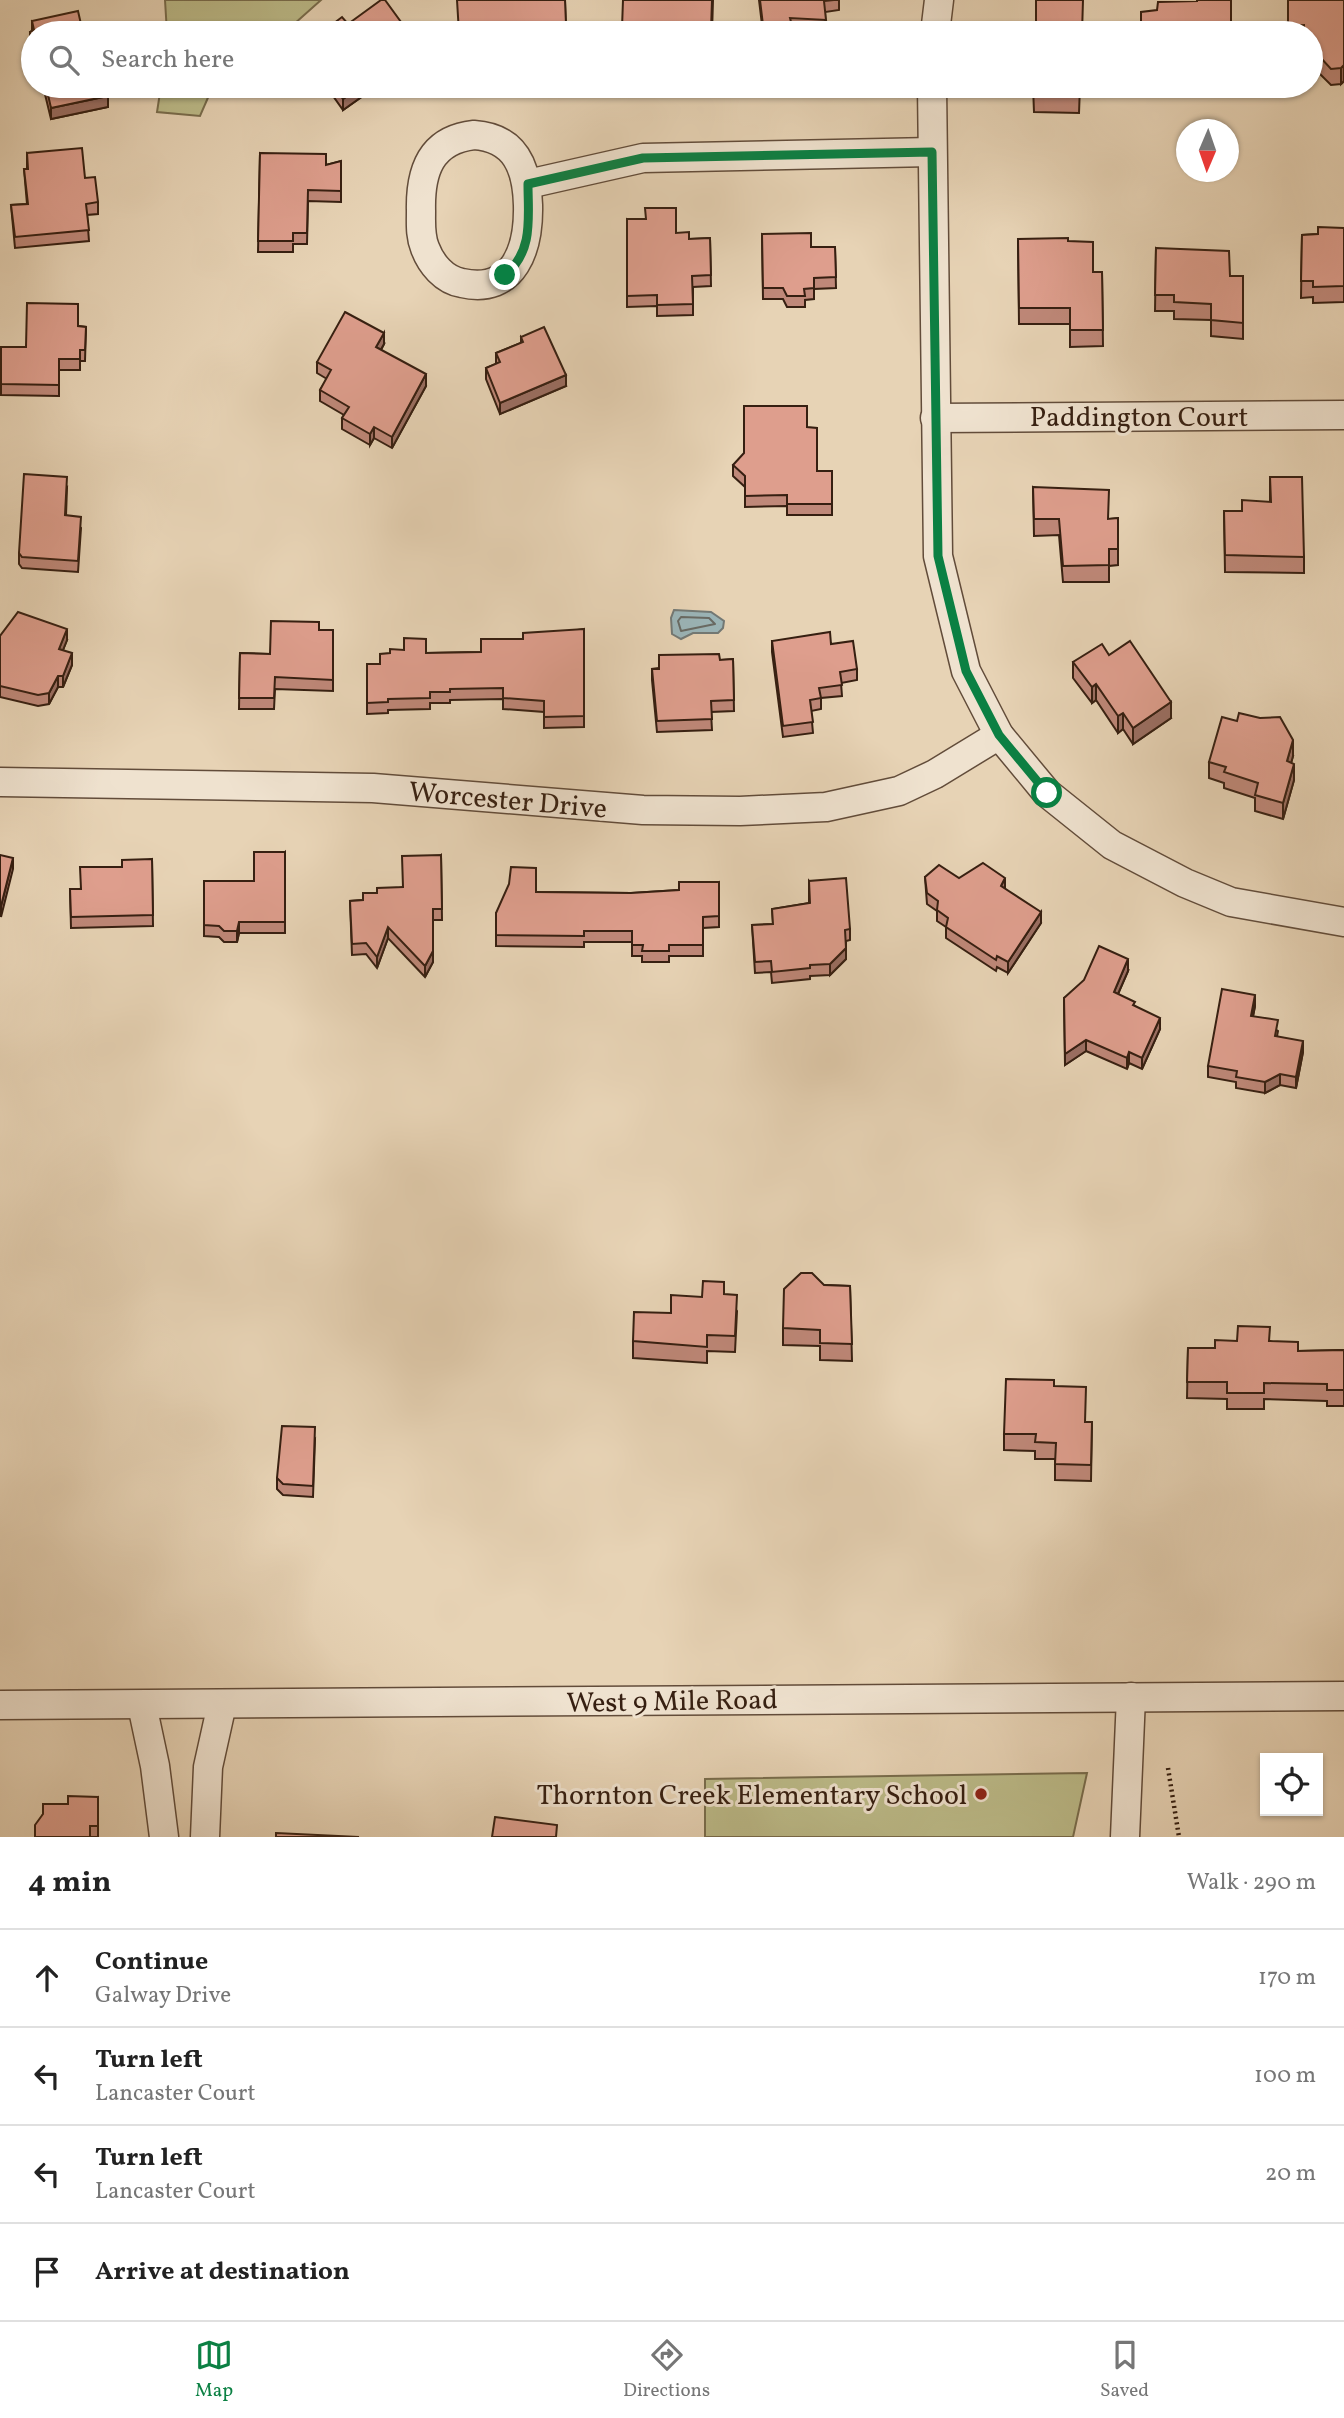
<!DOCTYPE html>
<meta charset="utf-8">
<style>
body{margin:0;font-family:Vollkorn,serif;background:#f6f6f6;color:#222}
.controls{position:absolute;right:21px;bottom:21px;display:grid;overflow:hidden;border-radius:0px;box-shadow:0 2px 5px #0004}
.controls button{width:63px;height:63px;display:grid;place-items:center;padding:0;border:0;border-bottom:2px solid #e0e0e0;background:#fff;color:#222;font:35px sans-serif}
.compass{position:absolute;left:1176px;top:119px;width:63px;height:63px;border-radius:50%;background:#fff;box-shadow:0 2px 5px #0004;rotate:182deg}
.stop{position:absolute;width:21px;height:21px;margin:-16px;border:5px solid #0b8043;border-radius:50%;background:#fff}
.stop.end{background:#0b8043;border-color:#fff;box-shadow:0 2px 7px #0008}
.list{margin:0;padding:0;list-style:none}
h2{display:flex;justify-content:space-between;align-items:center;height:91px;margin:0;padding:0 28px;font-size:30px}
h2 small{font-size:23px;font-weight:400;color:#767676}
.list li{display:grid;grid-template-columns:46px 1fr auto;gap:21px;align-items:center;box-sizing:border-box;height:98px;padding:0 28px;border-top:2px solid #e0e0e0}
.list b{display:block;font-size:26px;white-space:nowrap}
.list p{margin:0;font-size:23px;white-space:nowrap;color:#767676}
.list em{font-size:23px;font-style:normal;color:#767676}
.icon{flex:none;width:38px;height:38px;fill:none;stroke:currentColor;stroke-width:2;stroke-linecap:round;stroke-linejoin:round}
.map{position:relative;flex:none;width:1344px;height:1837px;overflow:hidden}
.search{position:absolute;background:#fff;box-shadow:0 2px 5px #0004;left:21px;right:21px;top:21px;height:77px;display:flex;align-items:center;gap:18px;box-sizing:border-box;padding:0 24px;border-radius:38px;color:#767676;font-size:26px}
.sheet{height:483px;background:#fff}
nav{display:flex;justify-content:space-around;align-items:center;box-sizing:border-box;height:98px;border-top:2px solid #e0e0e0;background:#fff;font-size:19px;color:#767676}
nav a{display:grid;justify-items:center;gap:4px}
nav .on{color:#0b8043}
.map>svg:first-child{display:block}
.green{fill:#bcbb89;stroke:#796d4d;stroke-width:2}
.water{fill:#9bb5b8;stroke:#737975;stroke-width:2}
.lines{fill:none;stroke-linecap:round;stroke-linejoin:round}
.shore{stroke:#686a64;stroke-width:2}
.minor-casing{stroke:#624c3a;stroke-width:31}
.path{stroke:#361f11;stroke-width:4.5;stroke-dasharray:2 3.5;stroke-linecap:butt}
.minor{stroke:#efe2cf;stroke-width:28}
.wall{fill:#bf8879;stroke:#361f11;stroke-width:2}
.shaded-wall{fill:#9b6f63;stroke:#361f11;stroke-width:2}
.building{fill:#de9e8d;stroke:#361f11;stroke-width:2}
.route{stroke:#0b8043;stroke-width:9}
.poi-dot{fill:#8f2418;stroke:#efe2cf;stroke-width:2.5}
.labels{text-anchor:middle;stroke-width:6;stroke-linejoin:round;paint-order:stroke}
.street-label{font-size:28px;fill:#361f11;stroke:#efe2cf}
.poi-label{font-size:28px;fill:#361f11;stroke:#efe2cf;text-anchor:end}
</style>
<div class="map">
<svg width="1344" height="1837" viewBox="0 0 1344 1837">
<rect width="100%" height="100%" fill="#e7d3b5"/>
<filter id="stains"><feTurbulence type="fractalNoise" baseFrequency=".00286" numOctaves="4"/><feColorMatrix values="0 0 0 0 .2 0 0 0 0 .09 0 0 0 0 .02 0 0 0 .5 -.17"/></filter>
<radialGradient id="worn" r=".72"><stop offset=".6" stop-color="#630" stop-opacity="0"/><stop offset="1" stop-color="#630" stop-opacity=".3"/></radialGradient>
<!-- green -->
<g class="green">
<path d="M165,0H321L284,33H167Z"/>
<path d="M161,86H219L210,93L200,116L157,112Z"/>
<path d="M1087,1773L1073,1837H705V1779Z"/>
</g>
<!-- water -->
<path class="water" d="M674,610L711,612L724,621L723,628L718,633H693L681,639L672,634L671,618Z"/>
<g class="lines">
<!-- shore -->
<path class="shore" d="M681,617L709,618L715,624L681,631L678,621Z"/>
<defs>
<g id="minor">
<path d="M935,33L939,0"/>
<path d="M932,86L938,556L966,671L999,735L1047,793L1112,845L1185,883L1231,902L1344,922"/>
<path d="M474,135C516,138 527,168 528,205C529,247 515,295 462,283C444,280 431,264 425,248C420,236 421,224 421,211C420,172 430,140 474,135Z"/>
<path d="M528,184L643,158L932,152"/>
<path d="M935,418L1344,415"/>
<path d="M0,782L373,788L643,810L740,811L826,807L899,791L935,774L999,735"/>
<path d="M0,1705L1344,1696"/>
<path d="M142,1705L155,1766L164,1837"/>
<path d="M205,1837L208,1767L222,1704"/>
<path d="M1125,1837L1131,1697"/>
</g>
</defs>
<!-- minor casing -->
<use href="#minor" class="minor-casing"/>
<!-- path -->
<path class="path" d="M1168,1768L1179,1837"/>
<!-- minor -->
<use href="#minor" class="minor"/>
</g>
<!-- wall -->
<g class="wall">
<path d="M565,0L566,33H458Z"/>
<path d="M713,0L712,33H622Z"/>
<path d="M759,0H839V10L825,12L826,31L791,30V33H763Z"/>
<path d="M1288,0H1344V81L1341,84L1331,85L1320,74H1311V33H1288Z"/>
<path d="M32,21L83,33H33V59L30,43V32L32,31Z"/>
<path d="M43,86H106L108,107L51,119Z"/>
<path d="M326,86H377L343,110Z"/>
<path d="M1033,86H1080L1079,113L1034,112Z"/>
<path d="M27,153L85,178L98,202V214L87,215L89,241L15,248L11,205L27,204L24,169H27Z"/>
<path d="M260,153L326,165L341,161V202L308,201L307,244H293V252H258Z"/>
<path d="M627,219L676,233L689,239L710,238L711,286L693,287V315L657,316V306L627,307Z"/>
<path d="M1344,228V302L1313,303V297L1301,298L1302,235L1318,234Z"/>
<path d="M762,234L811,247H835L836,288L814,289V299L805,300V307H787L783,299H763Z"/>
<path d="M1018,239L1068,241L1093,272H1102L1103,346L1070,347V324H1019Z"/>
<path d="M1156,248L1230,276H1243V339L1211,336V320L1174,319V311H1155Z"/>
<path d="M78,326L86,327L85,361H80V370H59V396L1,395V347H26Z"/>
<path d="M521,337L566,386L500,414L486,379V368L496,364V353L521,343Z"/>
<path d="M384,344L381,350L426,386L392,448L374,438L370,445L342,429V418L344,415L320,401V390L327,379L317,373V362Z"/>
<path d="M807,427L817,471H832V515H787V506L745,507V487L733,476V465Z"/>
<path d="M1270,477L1304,557V573L1225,572L1224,511H1242L1270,502Z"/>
<path d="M1033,487L1109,519L1118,518V565L1109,566V582H1063L1059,535L1034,536Z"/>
<path d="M67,488L66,515L81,528L78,572L22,568L19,564V553Z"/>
<path d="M584,629V727L544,728V712L503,709V699L450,700V703H430V709L388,710V713L367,714V664H380L426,653L481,652L523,639Z"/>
<path d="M319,630H333V691L275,689L274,709H239L240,653L270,654Z"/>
<path d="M0,636L67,640L63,650L72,665L63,687H58L49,704L38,706L0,697Z"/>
<path d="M772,641L831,644L857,669V680L841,683L842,696L821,698V709L811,711L813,733L783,737L772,652Z"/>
<path d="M1109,655L1171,718L1133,744L1123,729L1118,733L1096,700L1092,703L1073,678V662Z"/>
<path d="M733,659L734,711L711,712L712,730L657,732L652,680V669L720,660Z"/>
<path d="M1293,756L1291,763L1294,780L1283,819L1255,811V798L1224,788V783L1209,778V762Z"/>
<path d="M285,852V933H239L237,942H224L219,937L204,936V881H254Z"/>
<path d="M441,855L442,920H433V962L425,977L388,938L377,968L366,954L352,955L350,901L363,900L377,893L403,887Z"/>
<path d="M152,859L153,926L71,928L70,889H80L122,867Z"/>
<path d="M925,877L959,878L1005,889L1041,923L1008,973L997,967L996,971L946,938V927L937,921V911L927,904Z"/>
<path d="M809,881L850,929V940L846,941V959L830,975L810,976V979L772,983L771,972L755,973L752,925L773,924L772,909L809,903Z"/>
<path d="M719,882V927L703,928V956H669V962H642V956H632V942H584V947L496,946V913L536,892L631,893L679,890Z"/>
<path d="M1128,971L1118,994L1135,1006L1160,1029L1142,1069L1129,1063L1127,1069L1086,1051L1065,1065L1064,998Z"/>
<path d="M1255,1006L1253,1016L1278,1031L1277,1036L1303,1052L1296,1088L1280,1085L1265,1093L1236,1088V1082L1208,1077V1066Z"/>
<path d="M824,1285L850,1286L852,1361L820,1360V1346L783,1345V1328Z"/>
<path d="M724,1294L737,1311L735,1352L707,1351V1363L633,1358V1341L671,1313L702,1297Z"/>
<path d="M1270,1341L1298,1351L1344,1350V1406H1327V1401L1264,1399V1409H1227V1399L1187,1398L1188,1348H1215Z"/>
<path d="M1054,1386L1085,1422H1092L1091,1481L1055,1480V1459H1035V1451L1004,1450V1434Z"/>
<path d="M315,1439L313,1497L283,1495L277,1489V1478Z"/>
<path d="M98,1797V1837H35L43,1814L68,1804Z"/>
</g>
<!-- shaded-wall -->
<g class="shaded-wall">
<path d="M631,26V33H622V28Z"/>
<path d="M1344,65V81L1341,84V68Z"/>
<path d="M361,86H377L343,110V99Z"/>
<path d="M108,96V107L51,119V108Z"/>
<path d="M384,333V344L376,358V347Z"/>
<path d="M426,374V386L392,448V437Z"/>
<path d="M566,375V386L500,414V403Z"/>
<path d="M374,427V438L370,445V434Z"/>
<path d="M67,629V640L59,660V649Z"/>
<path d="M72,653V665L63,687V676Z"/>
<path d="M58,676V687L49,704V693Z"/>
<path d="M1096,684V700L1092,703V687Z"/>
<path d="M1171,702V718L1133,744V728Z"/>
<path d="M1123,713V729L1118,733V716Z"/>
<path d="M1293,740V756L1287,778V761Z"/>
<path d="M1294,764V780L1283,819V803Z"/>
<path d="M13,858V869L1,917V906Z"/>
<path d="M1005,878V889L1001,886Z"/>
<path d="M1041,912V923L1008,973V962Z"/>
<path d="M239,922V933L237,942V931Z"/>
<path d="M388,927V938L377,968V957Z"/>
<path d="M846,948V959L830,975V964Z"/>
<path d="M433,951V962L425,977V966Z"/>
<path d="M1128,959V971L1114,1003V992Z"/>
<path d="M1255,995V1006L1251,1027V1016Z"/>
<path d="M1160,1018V1029L1142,1069V1058Z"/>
<path d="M1086,1040V1051L1065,1065V1054Z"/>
<path d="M1303,1041V1052L1296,1088V1077Z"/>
<path d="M1129,1052V1063L1127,1069V1058Z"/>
<path d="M1280,1074V1085L1265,1093V1082Z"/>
</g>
<!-- building -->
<g class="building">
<path d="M381,0H385L409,33H321L342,17L348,24Z"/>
<path d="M457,0H565L566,24L555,25V33H459Z"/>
<path d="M623,0H712L711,31L686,30V33H631V26L622,28Z"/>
<path d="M760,0H834L824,1L826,20L790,18L791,22L763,25Z"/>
<path d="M1036,0H1083L1082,33H1036Z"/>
<path d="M1197,0H1231V33H1141V12L1157,10L1158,2L1197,1Z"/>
<path d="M1288,0H1344V65L1341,68L1331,69L1320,57H1311V33H1304V25L1288,26Z"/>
<path d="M78,11L83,33H33V48L30,32L34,30L32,21Z"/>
<path d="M46,86H106L108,96L51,108Z"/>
<path d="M334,86H361L343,99Z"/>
<path d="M1033,86H1080L1079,96H1034Z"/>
<path d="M82,148L85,178L95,177L98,202L86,204L89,230L15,237L11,205L28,204L24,169H28L27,153Z"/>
<path d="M260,153L326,154V165L341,161V191L308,190L307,233H293V241H258Z"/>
<path d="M645,208H676V233L689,232V239L710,238L711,275L692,276L693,304L657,305V295L627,296V219H646Z"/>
<path d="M1318,227L1344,228V286L1313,287V281H1301L1302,235L1318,234Z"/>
<path d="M811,233V247H835L836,277L814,278V288L804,289L805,296H787L783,288H763L762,234Z"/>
<path d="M1068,238V241L1093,242V272H1102L1103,330H1070V308H1019L1018,239Z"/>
<path d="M1156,248L1229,251L1230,276H1243V323L1211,320V304L1174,302V295H1155Z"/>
<path d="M27,303L78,304V326L86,327L85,350H80V359H59V385L1,384V347H26Z"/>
<path d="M345,312L384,333L376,347L426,374L392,437L374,427L370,434L342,418L349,407L320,390L331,370L317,362Z"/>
<path d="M544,327L566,375L500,403L486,368L500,362L496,353L523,342L521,337Z"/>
<path d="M744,406H807V427L817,428V471H832V504H787V495L745,496V476L733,465L744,453Z"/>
<path d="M24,474L67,477L65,515L81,517L78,561L22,557L19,553Z"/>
<path d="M1270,477H1302L1304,557L1225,555L1224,511H1242V500L1271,502Z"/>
<path d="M1033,487L1109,490L1108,519L1118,518V549H1109V565L1063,566L1059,519H1034Z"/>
<path d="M18,612L67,629L59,649L72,653L63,676H58L49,693L38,695L0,686V636Z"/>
<path d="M271,621L319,622V630H333V680L275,677L274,698H239L240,653L270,654Z"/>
<path d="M584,629V716L544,717V701L503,698V688L450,689V692H430V698L388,699V702L367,703V664H380V654L390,653V649L404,650V638L426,639V653L481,652V639H523V633Z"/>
<path d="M830,632L831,644L853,641L857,669L840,672L842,685L819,688L821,698L810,700L813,722L783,726L772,641Z"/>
<path d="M1130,641L1171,702L1133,728L1123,713L1118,716L1096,684L1092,687L1073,662L1102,644L1109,655Z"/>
<path d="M719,654L720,660L733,659L734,700L711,701L712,719L657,721L652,669H659V655Z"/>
<path d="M1239,713L1260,718L1280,717L1293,740L1287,761L1294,764L1283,803L1255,795L1258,783L1224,772L1226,767L1209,762L1222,717L1237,721Z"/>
<path d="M254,852H285V922H239L237,931H224L219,926L204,925V881H254Z"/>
<path d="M0,855L13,858L1,906H0Z"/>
<path d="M441,855L442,909H433V951L425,966L388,927L377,957L366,943L352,944L350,901L363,900V893H377V888L403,887L402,856Z"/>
<path d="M152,859L153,915L71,917L70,889H81L80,867H122V860Z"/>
<path d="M983,863L1005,878L1001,886L1041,912L1008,962L997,956L996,960L946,927L948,918L937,910L938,901L927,893L925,877L939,865L959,878Z"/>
<path d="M511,867L536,868V892L631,893L679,890V882H719V916L703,917V945H669V951H642L643,945H632V931H584V936L496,935V913L509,884Z"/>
<path d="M846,878L850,929L845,930L846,948L830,964L810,965V968L772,972L771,961L755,962L752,925L773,924L772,909L810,903L809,881Z"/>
<path d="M1099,946L1128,959L1114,992L1135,1002L1133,1005L1160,1018L1142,1058L1129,1052L1127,1058L1086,1040L1065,1054L1064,998L1084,980Z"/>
<path d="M1222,989L1255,995L1251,1016L1278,1020L1275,1036L1303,1041L1296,1077L1280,1074L1265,1082L1236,1077L1237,1071L1208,1066Z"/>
<path d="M801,1273H812L824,1285L850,1286L852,1344L820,1343V1330L783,1328L784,1289Z"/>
<path d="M703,1281L724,1282V1294L737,1295L735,1336L707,1335V1347L633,1341L634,1312L671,1313V1295L702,1297Z"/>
<path d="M1238,1326L1270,1327L1269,1341L1298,1342V1351L1344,1350V1390H1327V1384L1264,1383V1393H1227V1382H1187L1188,1348H1215V1340L1237,1341Z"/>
<path d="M1006,1379L1054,1380V1386L1086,1387L1085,1422H1092L1091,1465L1055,1464L1056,1443L1035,1442L1036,1434H1004Z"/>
<path d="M282,1426L315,1427L313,1486L283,1484L277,1478Z"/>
<path d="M68,1796L98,1797V1826H90V1837H35V1825L43,1814V1804H68Z"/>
<path d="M495,1817L557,1825L556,1837H492Z"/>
<path d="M276,1833L359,1837H276Z"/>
</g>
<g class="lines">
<!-- route -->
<path class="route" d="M505,275C534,251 528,217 528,184L643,158L932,152L938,556L966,671L999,735L1047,793"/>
</g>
<!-- markers -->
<circle class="poi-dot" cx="981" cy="1794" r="7"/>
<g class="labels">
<!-- street labels -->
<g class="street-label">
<text x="1139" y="426">Paddington Court</text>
<text transform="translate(508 799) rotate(5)" y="10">Worcester Drive</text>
<text transform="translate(672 1700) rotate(-1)" y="10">West 9 Mile Road</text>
</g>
<!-- poi labels -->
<g class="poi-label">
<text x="967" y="1804">Thornton Creek Elementary School</text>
</g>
</g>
<rect width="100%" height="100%" filter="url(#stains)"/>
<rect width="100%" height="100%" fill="url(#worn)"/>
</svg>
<div class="controls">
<button><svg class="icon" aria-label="locate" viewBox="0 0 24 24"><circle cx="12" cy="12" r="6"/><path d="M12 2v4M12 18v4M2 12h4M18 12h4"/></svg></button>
</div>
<svg class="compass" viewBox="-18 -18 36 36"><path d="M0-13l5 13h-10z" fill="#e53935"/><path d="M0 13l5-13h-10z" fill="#767676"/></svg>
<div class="stop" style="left:1047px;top:793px"></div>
<div class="stop end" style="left:505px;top:275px"></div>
<div class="search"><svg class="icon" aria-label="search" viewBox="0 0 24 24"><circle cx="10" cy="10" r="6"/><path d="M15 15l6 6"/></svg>Search here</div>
</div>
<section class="sheet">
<h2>4 min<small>Walk · 290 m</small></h2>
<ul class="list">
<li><svg class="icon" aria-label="ahead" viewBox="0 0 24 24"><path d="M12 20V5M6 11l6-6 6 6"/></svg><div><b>Continue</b><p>Galway Drive</p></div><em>170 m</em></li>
<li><svg class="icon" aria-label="left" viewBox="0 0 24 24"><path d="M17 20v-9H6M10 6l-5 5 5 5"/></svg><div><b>Turn left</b><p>Lancaster Court</p></div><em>100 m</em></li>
<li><svg class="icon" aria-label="left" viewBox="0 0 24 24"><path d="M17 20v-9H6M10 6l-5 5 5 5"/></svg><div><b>Turn left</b><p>Lancaster Court</p></div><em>20 m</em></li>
<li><svg class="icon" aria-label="arrive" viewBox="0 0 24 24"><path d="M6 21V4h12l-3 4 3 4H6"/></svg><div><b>Arrive at destination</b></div></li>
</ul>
</section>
<nav>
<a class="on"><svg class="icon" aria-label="map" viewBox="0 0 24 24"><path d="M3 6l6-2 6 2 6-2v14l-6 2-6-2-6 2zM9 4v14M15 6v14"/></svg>Map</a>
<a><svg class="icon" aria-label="directions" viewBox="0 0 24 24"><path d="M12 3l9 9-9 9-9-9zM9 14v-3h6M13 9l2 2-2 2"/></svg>Directions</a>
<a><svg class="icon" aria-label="saved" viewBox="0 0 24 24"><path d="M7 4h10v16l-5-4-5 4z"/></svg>Saved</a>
</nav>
